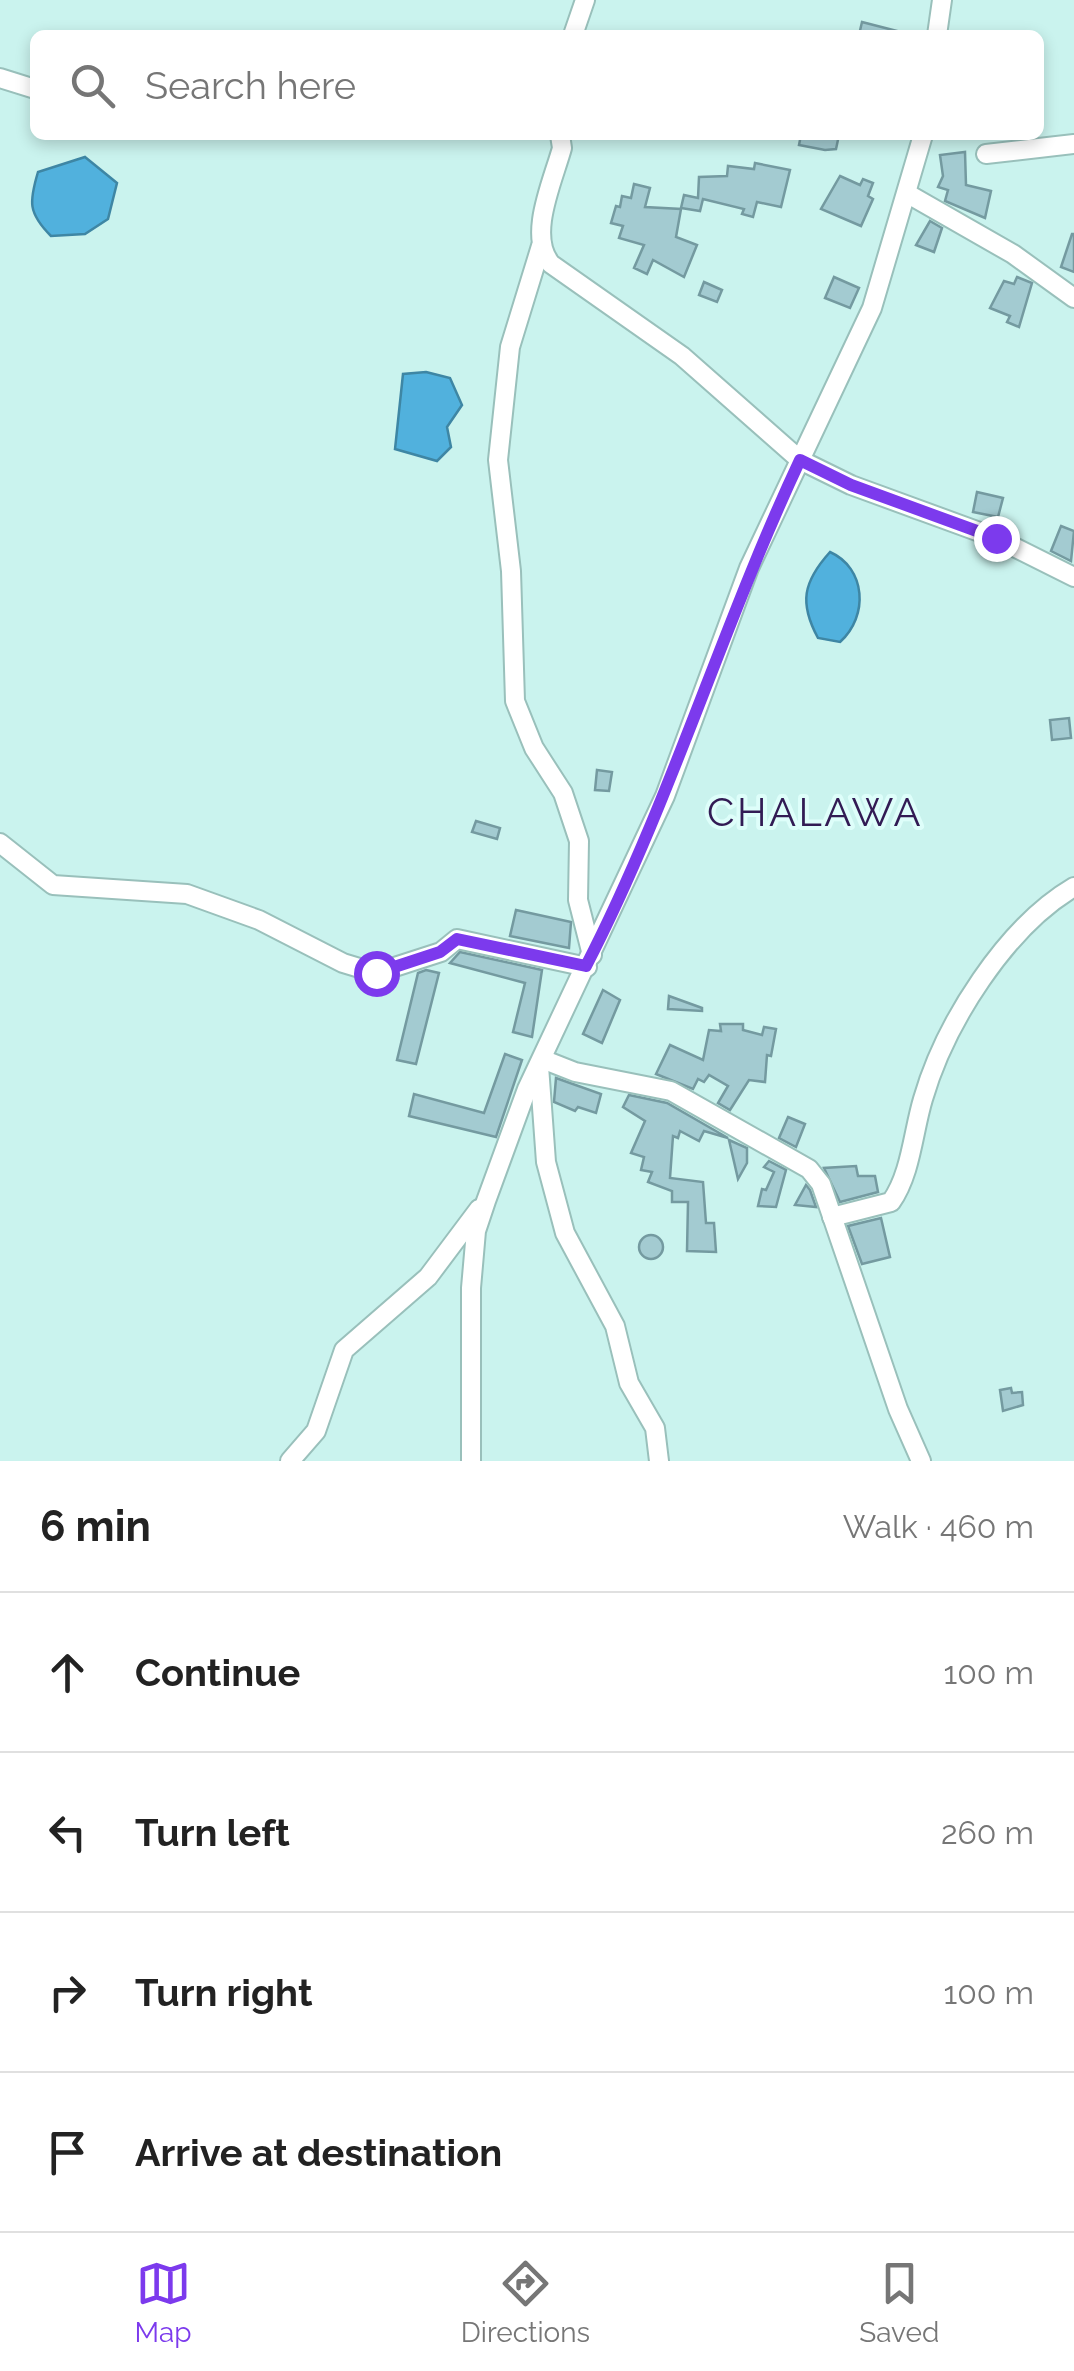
<!DOCTYPE html>
<meta charset="utf-8">
<style>
body{margin:0;font-family:Raleway,sans-serif;background:#f6f6f6;color:#222}
.stop{position:absolute;width:30px;height:30px;margin:-22px;border:8px solid #7c3aed;border-radius:50%;background:#fff}
.stop.end{background:#7c3aed;border-color:#fff;box-shadow:0 2px 10px #0008}
.list{margin:0;padding:0;list-style:none}
h2{display:flex;justify-content:space-between;align-items:center;height:130px;margin:0;padding:0 40px;font-size:42px}
h2 small{font-size:32px;font-weight:400;color:#767676}
.list li{display:grid;grid-template-columns:65px 1fr auto;gap:30px;align-items:center;box-sizing:border-box;height:160px;padding:0 40px;border-top:2px solid #e0e0e0}
.list b{display:block;font-size:38px;white-space:nowrap}
.list em{font-size:32px;font-style:normal;color:#767676}
.icon{flex:none;width:55px;height:55px;fill:none;stroke:currentColor;stroke-width:2;stroke-linecap:round;stroke-linejoin:round}
.map{position:relative;flex:none;width:1074px;height:1461px;overflow:hidden}
.search{position:absolute;background:#fff;box-shadow:0 5px 15px #0003;left:30px;right:30px;top:30px;height:110px;display:flex;align-items:center;gap:25px;box-sizing:border-box;padding:0 35px;border-radius:15px;color:#767676;font-size:38px}
.sheet{height:770px;background:#fff}
nav{display:flex;justify-content:space-around;align-items:center;box-sizing:border-box;height:140px;border-top:2px solid #e0e0e0;background:#fff;font-size:28px;color:#767676}
nav a{display:grid;justify-items:center;gap:5px}
nav .on{color:#7c3aed}
.map>svg:first-child{display:block}
.water{fill:#51b1dd;stroke:#3e86a4;stroke-width:2.5}
.building{fill:#a3cbd1;stroke:#749aa0;stroke-width:2.5}
.lines{fill:none;stroke-linecap:round;stroke-linejoin:round}
.minor-casing{stroke:#99c0bb;stroke-width:22}
.minor{stroke:#fff;stroke-width:18}
.route{stroke:#7c3aed;stroke-width:12}
.labels{text-anchor:middle;stroke-width:8;stroke-linejoin:round;paint-order:stroke}
.quarter-label{font-size:40px;letter-spacing:2.5px;fill:#321b54;stroke:#defefa}
</style>
<div class="map">
<svg width="1074" height="1461" viewBox="0 0 1074 1461">
<rect width="100%" height="100%" fill="#caf3ee"/>
<!-- water -->
<g class="water">
<path d="M85,157L117,183L108,219L85,234L51,236C28,213 29,202 38,172Z"/>
<path d="M426,372L450,378L462,405L447,427L451,447L437,461L395,449L403,374Z"/>
<path d="M830,552C866,568 869,616 840,642L818,638C799,603 803,582 830,552Z"/>
</g>
<!-- building -->
<g class="building">
<path d="M862,22L897,31V35H859Z"/>
<path d="M801,135H839L836,149L825,150L799,145Z"/>
<path d="M965,152L966,185L991,191L985,218L945,201L948,190L938,187L943,176L940,155Z"/>
<path d="M755,163L790,170L781,207L757,202L753,217L742,214L744,209L703,199L700,211L681,208L684,195L698,198L699,177L727,176L728,166L754,169Z"/>
<path d="M840,176L860,185L863,179L873,183L868,196L873,199L861,226L821,209Z"/>
<path d="M634,184L650,188L645,207L681,209L676,237L697,245L684,277L653,260L647,274L634,268L644,245L619,238L623,226L611,223L616,206L620,207L622,196L631,198Z"/>
<path d="M930,221L942,228L934,252L916,245Z"/>
<path d="M1072,234H1074V272L1061,267Z"/>
<path d="M834,277L859,288L850,308L825,298Z"/>
<path d="M1017,277L1032,283L1019,327L1007,322L1010,316L990,308L1004,281L1014,284Z"/>
<path d="M704,282L722,290L717,302L699,295Z"/>
<path d="M977,492L1003,498L998,517L973,512Z"/>
<path d="M1061,526L1074,531L1071,561L1051,551Z"/>
<path d="M1069,718L1071,738L1052,740L1050,720Z"/>
<path d="M597,770L612,772L609,791L595,790Z"/>
<path d="M476,821L500,828L497,839L472,832Z"/>
<path d="M516,910L571,922L569,948L510,936Z"/>
<path d="M460,952L542,970L532,1037L513,1032L525,983L450,963Z"/>
<path d="M426,970L439,973L416,1064L397,1060L418,973Z"/>
<path d="M603,990L620,1000L602,1043L583,1034Z"/>
<path d="M669,996L702,1008V1011L668,1009Z"/>
<path d="M720,1024H743V1030L762,1035L764,1027L776,1029L771,1056L767,1055L765,1082L749,1080L730,1110L718,1103L728,1086L709,1075L704,1082L698,1079L693,1089L656,1074L670,1045L703,1060L709,1030L721,1031Z"/>
<path d="M505,1054L522,1060L496,1137L409,1116L414,1094L484,1113Z"/>
<path d="M556,1078L601,1094L596,1113L578,1107L575,1111L554,1102Z"/>
<path d="M629,1095L667,1103L728,1138L704,1131L699,1141L680,1131L678,1138L673,1136L670,1178L703,1182L706,1223H714L716,1252L687,1251L688,1202H672V1191L648,1182L652,1172L641,1170L644,1157L631,1153L645,1121L623,1107Z"/>
<path d="M788,1117L805,1124L796,1147L779,1138Z"/>
<path d="M729,1140L747,1148V1163L738,1179Z"/>
<path d="M769,1161L786,1170L776,1207L758,1206L762,1189L766,1190L774,1172L764,1167Z"/>
<path d="M856,1166L858,1176H875L878,1192L840,1202L824,1168Z"/>
<path d="M806,1185L810,1190L816,1207L795,1205Z"/>
<path d="M881,1218L890,1257L862,1264L848,1226Z"/>
<circle cx="651" cy="1247" r="12"/>
<path d="M1011,1388L1012,1393L1022,1392L1023,1405L1003,1411L1000,1390Z"/>
</g>
<g class="lines">
<defs>
<g id="minor">
<path d="M573,35L585,0"/>
<path d="M937,35L942,0"/>
<path d="M0,78L35,89"/>
<path d="M560,135L562,148C553,181 527,236 551,264L682,356L800,460L851,485L996,538L1074,577"/>
<path d="M986,154L1074,144"/>
<path d="M908,194L1013,254L1074,298"/>
<path d="M541,246L510,347L498,460L511,571L515,701L534,748L563,793L579,841L578,900L592,955"/>
<path d="M0,843L53,885L187,894L259,920L343,963L376,973L441,952L457,939L587,967"/>
<path d="M542,1059L575,1072L671,1091L809,1169L821,1184L898,1409L921,1461"/>
<path d="M539,1066L546,1162L565,1233L615,1326L629,1383L655,1428L659,1461"/>
<path d="M832,1217L891,1202C911,1174 913,1132 923,1099C945,1023 1006,927 1074,887"/>
<path d="M290,1461L316,1431L344,1350L428,1277L479,1209"/>
<path d="M471,1461V1288L476,1231L486,1201L527,1089L665,796L749,568L872,308L923,135"/>
</g>
</defs>
<!-- minor casing -->
<use href="#minor" class="minor-casing"/>
<!-- minor -->
<use href="#minor" class="minor"/>
</g>
<g class="lines">
<!-- route -->
<path class="route" d="M376,973L440,952L457,939L586,966C670,803 722,626 800,460L851,485L996,538"/>
</g>
<g class="labels">
<!-- quarter labels -->
<g class="quarter-label">
<text x="815" y="826">CHALAWA</text>
</g>
</g>
</svg>
<div class="stop" style="left:376px;top:973px"></div>
<div class="stop end" style="left:996px;top:538px"></div>
<div class="search"><svg class="icon" aria-label="search" viewBox="0 0 24 24"><circle cx="10" cy="10" r="6"/><path d="M15 15l6 6"/></svg>Search here</div>
</div>
<section class="sheet">
<h2>6 min<small>Walk · 460 m</small></h2>
<ul class="list">
<li><svg class="icon" aria-label="ahead" viewBox="0 0 24 24"><path d="M12 20V5M6 11l6-6 6 6"/></svg><div><b>Continue</b></div><em>100 m</em></li>
<li><svg class="icon" aria-label="left" viewBox="0 0 24 24"><path d="M17 20v-9H6M10 6l-5 5 5 5"/></svg><div><b>Turn left</b></div><em>260 m</em></li>
<li><svg class="icon" aria-label="right" viewBox="0 0 24 24"><path d="M7 20v-9h11M14 6l5 5-5 5"/></svg><div><b>Turn right</b></div><em>100 m</em></li>
<li><svg class="icon" aria-label="arrive" viewBox="0 0 24 24"><path d="M6 21V4h12l-3 4 3 4H6"/></svg><div><b>Arrive at destination</b></div></li>
</ul>
</section>
<nav>
<a class="on"><svg class="icon" aria-label="map" viewBox="0 0 24 24"><path d="M3 6l6-2 6 2 6-2v14l-6 2-6-2-6 2zM9 4v14M15 6v14"/></svg>Map</a>
<a><svg class="icon" aria-label="directions" viewBox="0 0 24 24"><path d="M12 3l9 9-9 9-9-9zM9 14v-3h6M13 9l2 2-2 2"/></svg>Directions</a>
<a><svg class="icon" aria-label="saved" viewBox="0 0 24 24"><path d="M7 4h10v16l-5-4-5 4z"/></svg>Saved</a>
</nav>
